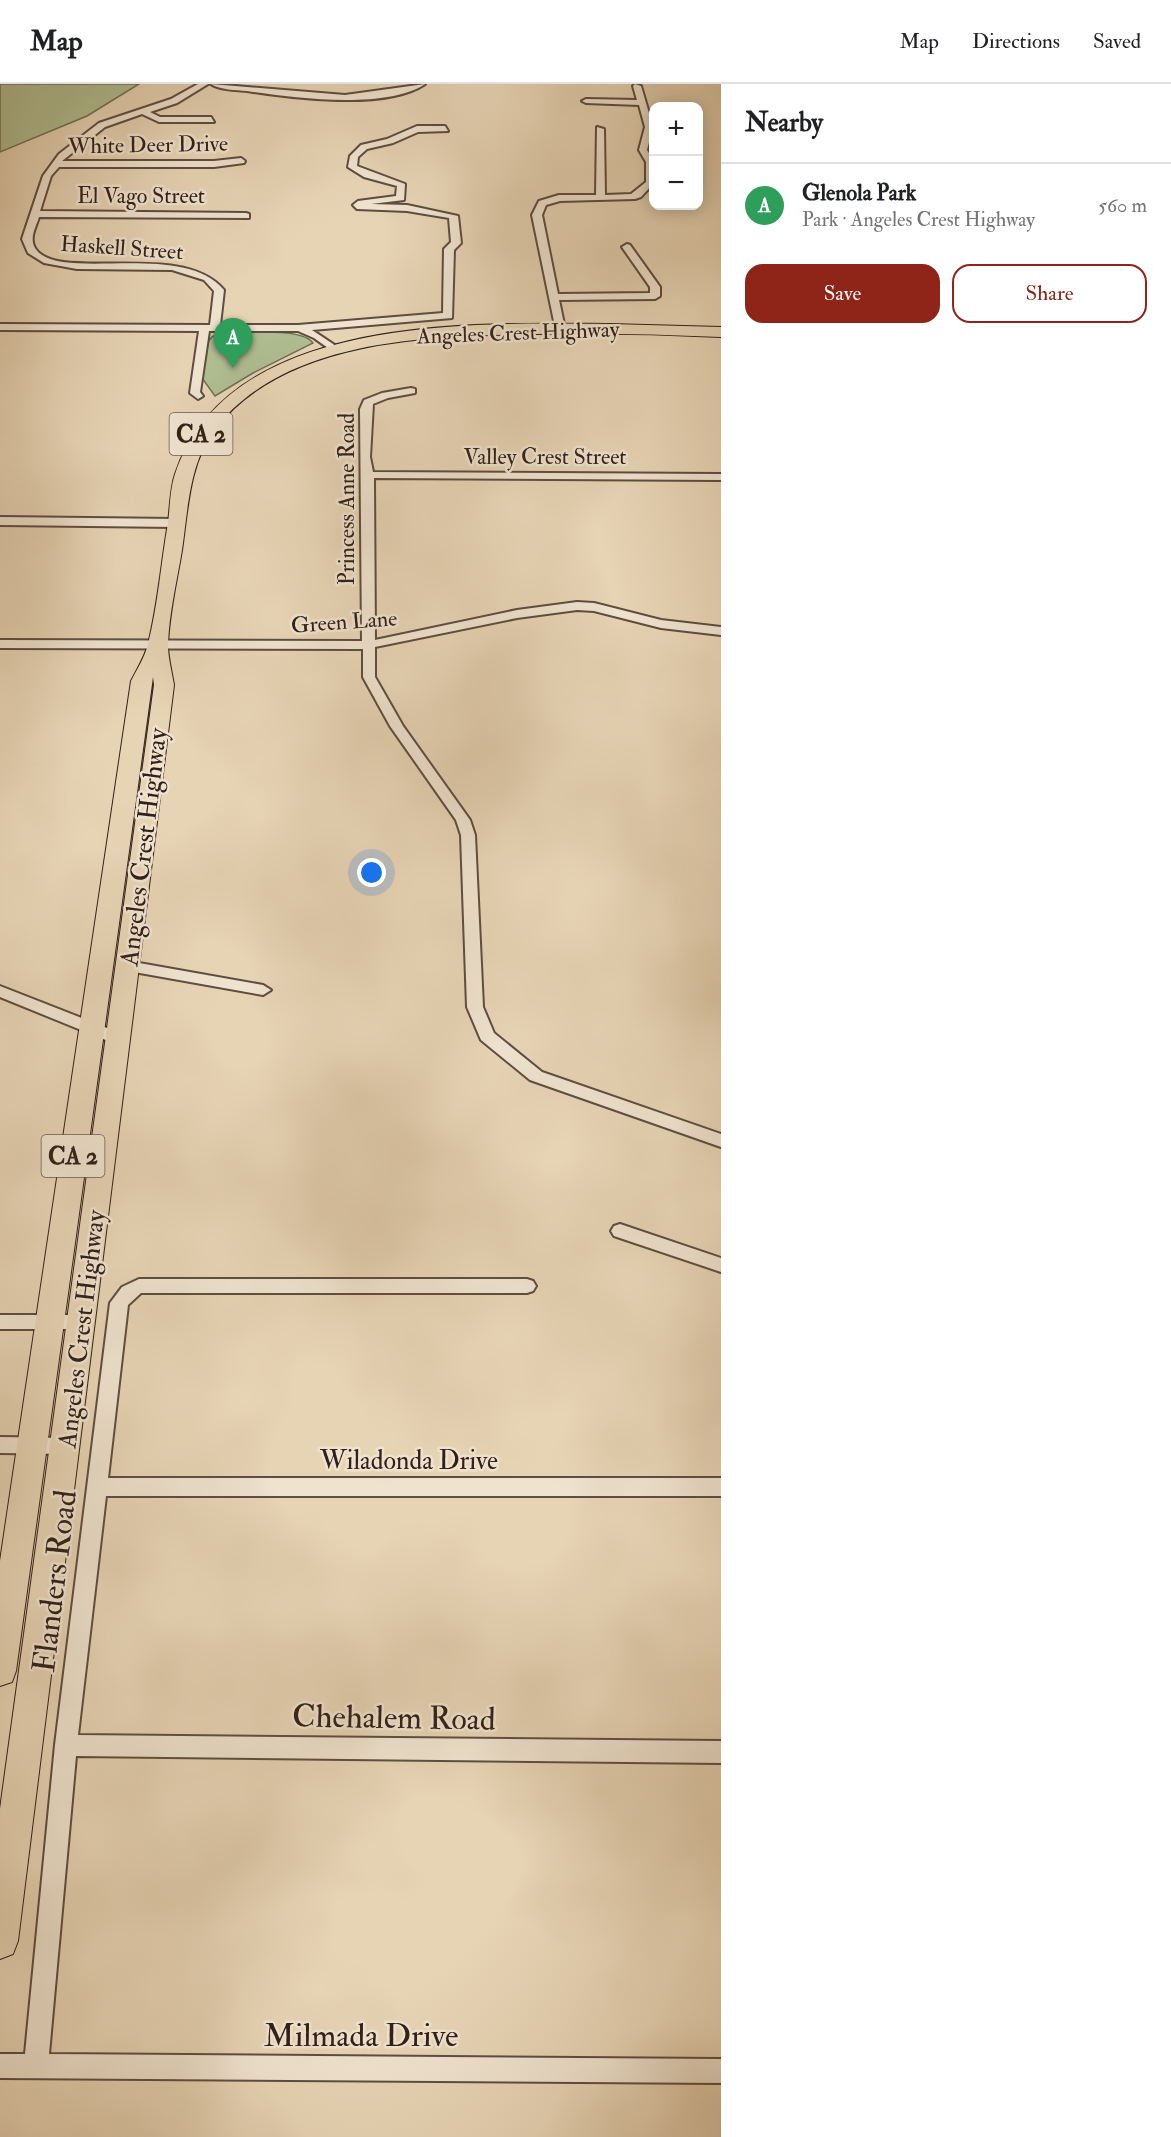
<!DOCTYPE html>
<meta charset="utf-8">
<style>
body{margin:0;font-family:"IM FELL Double Pica",serif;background:#f6f6f6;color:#202124}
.controls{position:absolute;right:18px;top:18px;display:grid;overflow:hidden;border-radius:12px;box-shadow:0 3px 15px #0003}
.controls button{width:54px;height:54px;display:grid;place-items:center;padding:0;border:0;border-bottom:2px solid #e0e0e0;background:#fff;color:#202124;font:30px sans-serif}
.you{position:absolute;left:372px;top:789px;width:21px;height:21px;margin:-15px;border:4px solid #fff;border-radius:50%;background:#1a73e8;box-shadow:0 0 0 9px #1a73e833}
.badge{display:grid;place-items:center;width:39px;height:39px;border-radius:50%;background:#8f2418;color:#fff;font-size:20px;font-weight:700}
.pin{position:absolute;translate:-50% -50px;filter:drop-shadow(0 2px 3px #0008)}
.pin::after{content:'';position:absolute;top:32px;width:21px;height:18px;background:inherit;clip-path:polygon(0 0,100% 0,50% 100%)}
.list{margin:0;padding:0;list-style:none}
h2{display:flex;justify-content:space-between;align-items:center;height:78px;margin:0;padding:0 24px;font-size:26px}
h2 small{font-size:20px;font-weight:400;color:#757577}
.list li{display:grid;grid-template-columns:39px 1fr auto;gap:18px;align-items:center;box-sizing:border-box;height:84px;padding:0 24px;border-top:2px solid #e0e0e0}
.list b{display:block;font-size:22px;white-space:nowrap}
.list p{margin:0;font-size:20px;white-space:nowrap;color:#757577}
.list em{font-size:20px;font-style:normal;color:#757577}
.actions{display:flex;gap:12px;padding:18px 24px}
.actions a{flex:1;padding:14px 0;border:2px solid #8f2418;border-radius:18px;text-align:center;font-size:21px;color:#8f2418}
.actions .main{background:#8f2418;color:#fff}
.map{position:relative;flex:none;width:721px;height:2053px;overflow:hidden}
header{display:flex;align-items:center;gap:36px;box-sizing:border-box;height:84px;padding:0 30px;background:#fff;border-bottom:2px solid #e0e0e0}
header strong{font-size:28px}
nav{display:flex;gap:33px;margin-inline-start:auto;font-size:21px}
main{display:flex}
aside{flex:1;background:#fff}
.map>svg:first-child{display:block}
.green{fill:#b0be92;stroke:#706f56;stroke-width:1.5}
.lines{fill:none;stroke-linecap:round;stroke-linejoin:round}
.street-casing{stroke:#5e4d40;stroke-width:4}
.primary-casing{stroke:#312019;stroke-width:2}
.street{fill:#efe3cf;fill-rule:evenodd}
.primary{fill:#e7d4b5;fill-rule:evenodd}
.labels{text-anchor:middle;stroke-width:5;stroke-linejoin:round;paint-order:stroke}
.far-street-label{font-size:22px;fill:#312019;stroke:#efe3cf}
.shield{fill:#efe3cf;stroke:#6a5a50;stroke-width:1.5}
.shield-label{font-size:24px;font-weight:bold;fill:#312019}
.street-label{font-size:26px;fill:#312019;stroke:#efe3cf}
.near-street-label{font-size:32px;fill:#312019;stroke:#efe3cf}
</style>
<header>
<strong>Map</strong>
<nav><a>Map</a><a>Directions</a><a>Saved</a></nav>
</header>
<main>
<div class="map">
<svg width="721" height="2053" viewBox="0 0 721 2053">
<rect width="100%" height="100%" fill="#e7d4b5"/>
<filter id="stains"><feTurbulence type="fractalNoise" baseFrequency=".00333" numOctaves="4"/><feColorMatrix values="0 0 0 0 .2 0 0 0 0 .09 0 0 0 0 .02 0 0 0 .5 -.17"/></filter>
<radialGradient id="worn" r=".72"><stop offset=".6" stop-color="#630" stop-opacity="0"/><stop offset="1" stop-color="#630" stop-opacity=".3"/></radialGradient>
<!-- green -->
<g class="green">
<path d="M0,0H139L87,32L0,68Z"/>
<path d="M222,249C242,249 302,243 313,259L253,289L215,312L202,294C204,278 202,250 222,249Z"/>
</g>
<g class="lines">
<defs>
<g id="street">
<path d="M198,0H208L177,19L150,28L160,33H211L214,38H159L142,30L105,43L62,77H214L241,74L245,77L244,79L214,83H59L51,92L40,127L246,129L249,130V134L39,133C36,143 29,154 35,164C57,200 182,155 224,206L220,241H298L443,229L444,165L451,158L449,134L407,127L357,125L353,121L358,117L396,112L397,102L364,93L348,83L350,72L361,61L387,55L417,42H445L448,47L418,48L393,59L367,65L358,73L357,82L405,100L404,116L371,120L407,121L458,132L461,159L454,166L452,234L312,246L339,264L340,266L335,269L314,254L298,247H209L200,308L203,312L198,315L190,309L199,247L0,246V240L210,241L214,207L204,196L172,186L77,185L44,179L28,169L22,155L43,92L59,70L99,39L171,15Z"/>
<path d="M211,0L345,11L425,0C387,26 292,14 247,7C236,6 220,6 211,0Z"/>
<path d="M635,0L641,2L653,43L647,66L654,77L653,100L641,113L635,115L560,117L546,121L542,131L558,210L650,209V203L622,163L627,160L630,161L660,203V212L655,215L559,216L565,245L556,247L532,131L539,117L559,111H596L597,43L604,45L605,111L631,110L646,98V78L639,66L645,43L639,21L586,19L582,17L586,15L637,16L633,2Z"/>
<path d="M411,304L415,305V309L388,314L373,320L370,373L373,388L721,390V396L374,394L375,556L517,526L577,518L594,519L661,536L721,543V551L661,544L594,527L577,526L517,534L375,563V593L403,642L470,736L475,751L483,923L494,949L542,988L721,1050V1063L530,996L481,956L467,923L461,751L456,736L390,642L363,593V565L0,564V556L362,557L360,325L364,316L382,309Z"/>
<path d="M0,433L177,435L183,439L177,443L0,441Z"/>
<path d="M128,877L263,901L271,906L263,911L123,886L120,882Z"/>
<path d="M0,902L125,951L127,955L125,959H113L0,913Z"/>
<path d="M620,1140L721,1174V1188L614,1152L611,1147L614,1142Z"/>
<path d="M139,1195H527L533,1197L536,1202L533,1207L527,1209H141L128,1221L108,1394H721V1412H106L78,1651L721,1657V1679L76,1672L49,1970L721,1975V1999L0,1994V1970H25L55,1661L110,1219L122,1203Z"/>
<path d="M0,1231H82L88,1233L91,1238L88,1243L82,1245H0Z"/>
<path d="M0,1353L66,1354L73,1356L76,1362L73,1368L66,1370L0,1369Z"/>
</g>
<path id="primary" d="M610,240L721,243V253C659,250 597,249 535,250C430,252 285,254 215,345C189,379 188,426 182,466C177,497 169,529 168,561C168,574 172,588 174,601L18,1857L13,1870L0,1875V1725L154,601L153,593L16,1587L12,1598L0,1602V1477L131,597C137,585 145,573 148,560C158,521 161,479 168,439C170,423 170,405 175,390C229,229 474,239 610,240Z"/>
</defs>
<!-- street casing -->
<use href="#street" class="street-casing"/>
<!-- primary casing -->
<use href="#primary" class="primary-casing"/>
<!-- street -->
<use href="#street" class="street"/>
<!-- primary -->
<use href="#primary" class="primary"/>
</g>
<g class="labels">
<!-- far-street labels -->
<g class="far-street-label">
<text transform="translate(148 60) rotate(-1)" y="8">White Deer Drive</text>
<text x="141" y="119">El Vago Street</text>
<text transform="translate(122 163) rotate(4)" y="8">Haskell Street</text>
<text transform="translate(518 248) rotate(-2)" y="8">Angeles Crest Highway</text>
<text x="545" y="380">Valley Crest Street</text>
<text transform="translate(346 415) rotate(-90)" y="8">Princess Anne Road</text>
<text transform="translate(344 537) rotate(-4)" y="8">Green Lane</text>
</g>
<!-- shield labels -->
<g class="shield">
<rect x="169.5" y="329" width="63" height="42" rx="4.5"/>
<rect x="41.5" y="1051" width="63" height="42" rx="4.5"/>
</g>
<g class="shield-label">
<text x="201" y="358">CA 2</text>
<text x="73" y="1080">CA 2</text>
</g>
<!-- street labels -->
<g class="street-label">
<text transform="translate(143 763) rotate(-83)" y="9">Angeles Crest Highway</text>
<text transform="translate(81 1245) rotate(-83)" y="9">Angeles Crest Highway</text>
<text x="409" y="1385">Wiladonda Drive</text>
</g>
<!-- near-street labels -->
<g class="near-street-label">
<text transform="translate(54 1497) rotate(-83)" y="11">Flanders Road</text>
<text transform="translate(394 1633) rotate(1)" y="11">Chehalem Road</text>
<text x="361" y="1962">Milmada Drive</text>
</g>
</g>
<rect width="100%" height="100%" filter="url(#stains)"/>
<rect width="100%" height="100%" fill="url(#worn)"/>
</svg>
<div class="controls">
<button>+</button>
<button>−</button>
</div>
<div class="you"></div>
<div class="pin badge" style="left:233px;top:284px;background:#2e9e5b">A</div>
</div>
<aside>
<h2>Nearby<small></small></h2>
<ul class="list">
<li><span class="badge" style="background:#2e9e5b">A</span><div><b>Glenola Park</b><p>Park · Angeles Crest Highway</p></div><em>560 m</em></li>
</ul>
<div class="actions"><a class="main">Save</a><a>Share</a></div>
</aside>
</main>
